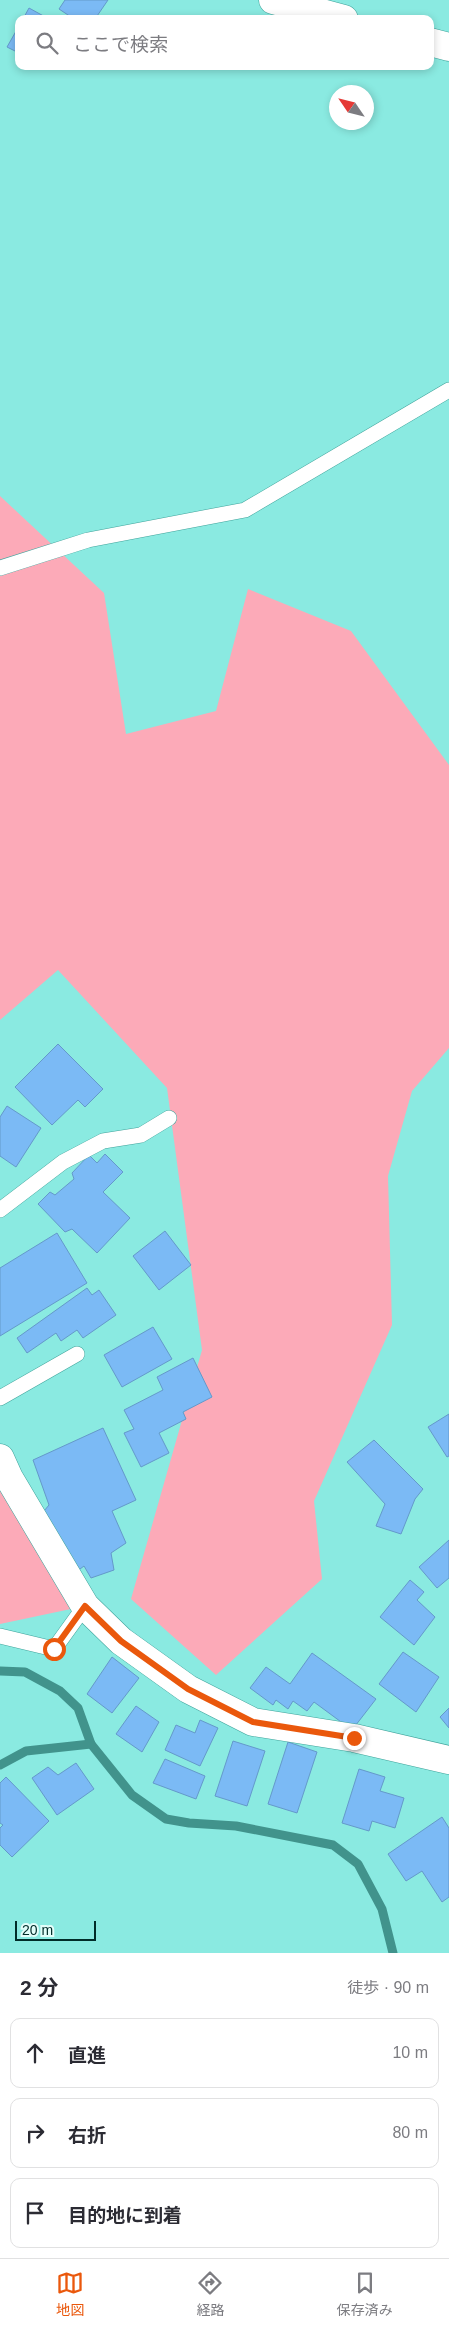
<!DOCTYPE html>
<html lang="ja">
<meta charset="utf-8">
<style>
body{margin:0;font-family:Arial,"Noto Sans JP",sans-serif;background:#f7f7f7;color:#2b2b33}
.compass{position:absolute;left:329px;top:85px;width:45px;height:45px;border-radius:50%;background:#fff;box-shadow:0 2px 8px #0003;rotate:305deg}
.scale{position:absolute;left:15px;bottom:12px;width:81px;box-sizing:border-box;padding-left:5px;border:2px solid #002c29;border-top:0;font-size:14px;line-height:18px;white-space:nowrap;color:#002c29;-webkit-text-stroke:4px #e3fefa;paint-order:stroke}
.stop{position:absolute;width:15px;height:15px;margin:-11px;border:4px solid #ea580c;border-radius:50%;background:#fff}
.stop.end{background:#ea580c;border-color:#fff;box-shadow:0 1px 5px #0008}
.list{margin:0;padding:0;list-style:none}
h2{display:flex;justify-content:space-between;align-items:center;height:65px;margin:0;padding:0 20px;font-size:21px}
h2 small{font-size:16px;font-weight:400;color:#7c7c81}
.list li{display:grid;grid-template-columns:32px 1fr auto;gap:15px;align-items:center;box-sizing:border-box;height:70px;margin:0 10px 10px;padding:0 10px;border:1px solid #e1e1e2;border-radius:10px}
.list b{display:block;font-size:19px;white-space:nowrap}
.list em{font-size:16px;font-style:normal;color:#7c7c81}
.icon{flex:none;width:28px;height:28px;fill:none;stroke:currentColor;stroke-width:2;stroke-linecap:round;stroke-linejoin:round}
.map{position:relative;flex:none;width:449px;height:1953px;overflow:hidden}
.search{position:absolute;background:#fff;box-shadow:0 2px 8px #0003;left:15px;right:15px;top:15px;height:55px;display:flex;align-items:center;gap:12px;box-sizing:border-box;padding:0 18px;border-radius:10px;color:#7c7c81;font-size:19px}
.sheet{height:305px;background:#fff}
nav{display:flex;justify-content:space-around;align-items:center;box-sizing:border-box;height:70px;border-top:1px solid #e1e1e2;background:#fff;font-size:14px;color:#7c7c81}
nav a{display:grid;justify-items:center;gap:2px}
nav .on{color:#ea580c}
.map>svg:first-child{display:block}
.green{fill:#fcaab8}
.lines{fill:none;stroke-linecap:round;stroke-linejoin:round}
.stream{stroke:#41938c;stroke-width:9}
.building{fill:#7bbaf5;stroke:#6499ca}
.lane-casing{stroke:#3fa39b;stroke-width:16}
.street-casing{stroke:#3fa39b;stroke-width:29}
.lane{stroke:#fff;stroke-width:15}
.street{stroke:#fff;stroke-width:28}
.route{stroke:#ea580c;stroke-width:6}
</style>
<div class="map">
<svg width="449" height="1953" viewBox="0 0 449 1953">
<rect width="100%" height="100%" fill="#8aeae1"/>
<!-- green -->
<g class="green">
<path d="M0,496L104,593L126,734L216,711L248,589L351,631L449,765V1048L412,1091L388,1176L392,1325L314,1501L322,1579L216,1675L131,1599L202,1350L167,1088L58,970L0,1020Z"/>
<path d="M0,1486L85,1606L0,1624Z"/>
</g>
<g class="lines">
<!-- stream -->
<g class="stream">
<path d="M0,1671L25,1672L60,1691L78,1708L91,1744L132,1795L166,1819L189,1823L236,1826L333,1845L358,1864L382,1909L393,1953"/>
<path d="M0,1765L26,1751L91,1744"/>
</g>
</g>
<!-- building -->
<g class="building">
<path d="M65,0H108L95,19H74L59,9Z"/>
<path d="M29,8L49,19H23Z"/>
<path d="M19,26V53L7,47Z"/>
<path d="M58,1044L103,1089L85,1107L78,1100L52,1125L15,1087Z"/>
<path d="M7,1106L41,1128L16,1167L0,1156V1117Z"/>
<path d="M105,1154L123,1172L103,1192L130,1218L97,1253L72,1229L65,1232L38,1204L50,1192L55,1195L74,1179L72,1173L89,1155L97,1163Z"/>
<path d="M165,1231L191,1265L159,1290L133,1256Z"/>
<path d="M57,1233L87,1283L0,1336V1268Z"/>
<path d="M87,1288L92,1295L99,1290L116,1315L83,1338L77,1330L61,1341L56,1333L27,1353L17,1338Z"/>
<path d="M153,1327L172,1359L122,1387L104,1355Z"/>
<path d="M193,1358L212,1397L183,1412L186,1419L159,1433L169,1453L141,1467L124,1433L134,1429L124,1410L163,1390L157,1377Z"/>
<path d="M449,1414V1456L447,1457L428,1427Z"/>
<path d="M103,1428L136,1500L112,1511L126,1543L111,1553L114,1570L91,1578L84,1566L76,1572L44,1511L49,1505L33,1460Z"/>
<path d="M374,1440L423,1489L415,1499L401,1534L376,1526L385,1504L347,1462Z"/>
<path d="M449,1540V1578L437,1588L419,1567Z"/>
<path d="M410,1580L424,1592L417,1600L435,1617L414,1645L380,1617Z"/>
<path d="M403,1652L439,1677L416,1712L379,1684Z"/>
<path d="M312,1653L376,1699L352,1730L314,1702L307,1711L293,1701L288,1709L276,1700L273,1705L250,1688L266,1667L290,1684Z"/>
<path d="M112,1657L139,1678L112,1713L87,1694Z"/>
<path d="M136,1706L159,1722L142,1752L116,1734Z"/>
<path d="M449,1708V1728L440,1717Z"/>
<path d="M200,1720L218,1728L200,1766L165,1750L176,1725L195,1733Z"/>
<path d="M233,1741L265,1751L247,1806L215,1796Z"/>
<path d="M288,1742L317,1752L297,1813L268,1804Z"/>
<path d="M165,1759L205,1776L196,1799L153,1783Z"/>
<path d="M76,1763L94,1789L57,1815L32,1778L48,1767L58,1775Z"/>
<path d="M359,1769L385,1777L380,1791L404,1798L395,1828L372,1821L369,1831L342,1823Z"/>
<path d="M6,1777L49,1821L12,1857L0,1845V1828L3,1825L0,1823V1783Z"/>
<path d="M442,1817L449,1828V1897L442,1902L422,1871L406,1881L388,1854Z"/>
</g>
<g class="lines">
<defs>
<g id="lane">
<path d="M0,568L88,540L245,510L449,390"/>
<path d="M0,1210L63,1162L103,1141L141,1135L169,1118"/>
<path d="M0,1398L77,1354"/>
<path d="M0,1636L54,1649L85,1606"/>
</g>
<g id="street">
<path d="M273,0L344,19"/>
<path d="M430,42L449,47"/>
<path d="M0,1458L9,1478L85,1606L121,1641L188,1689L253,1722L354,1738L449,1760"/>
</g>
</defs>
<!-- lane casing -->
<use href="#lane" class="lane-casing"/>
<!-- street casing -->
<use href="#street" class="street-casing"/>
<!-- lane -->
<use href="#lane" class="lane"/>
<!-- street -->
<use href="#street" class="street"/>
</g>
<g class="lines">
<!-- route -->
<path class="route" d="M54,1649L85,1606L121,1641L188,1689L253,1722L354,1738"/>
</g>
</svg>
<svg class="compass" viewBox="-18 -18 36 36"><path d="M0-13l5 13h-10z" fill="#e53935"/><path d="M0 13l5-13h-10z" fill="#7c7c81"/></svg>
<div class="scale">20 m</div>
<div class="stop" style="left:54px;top:1649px"></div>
<div class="stop end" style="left:354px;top:1738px"></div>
<div class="search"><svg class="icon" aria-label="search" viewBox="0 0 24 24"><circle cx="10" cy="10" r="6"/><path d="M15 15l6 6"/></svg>ここで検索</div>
</div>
<section class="sheet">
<h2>2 分<small>徒歩 · 90 m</small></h2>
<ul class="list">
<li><svg class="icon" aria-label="ahead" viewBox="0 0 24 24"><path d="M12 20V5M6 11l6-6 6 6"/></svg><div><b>直進</b></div><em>10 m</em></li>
<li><svg class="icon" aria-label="right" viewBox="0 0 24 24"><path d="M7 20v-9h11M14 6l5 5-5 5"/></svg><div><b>右折</b></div><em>80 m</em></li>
<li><svg class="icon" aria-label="arrive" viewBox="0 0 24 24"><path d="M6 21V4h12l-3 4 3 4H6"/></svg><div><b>目的地に到着</b></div></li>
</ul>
</section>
<nav>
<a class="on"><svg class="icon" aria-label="map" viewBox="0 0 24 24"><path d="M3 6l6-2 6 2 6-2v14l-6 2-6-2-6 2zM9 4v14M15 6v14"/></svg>地図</a>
<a><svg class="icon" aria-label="directions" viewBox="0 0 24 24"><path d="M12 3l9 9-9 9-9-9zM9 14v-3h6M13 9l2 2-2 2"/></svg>経路</a>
<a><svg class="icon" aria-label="saved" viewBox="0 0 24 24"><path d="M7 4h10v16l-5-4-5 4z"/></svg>保存済み</a>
</nav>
